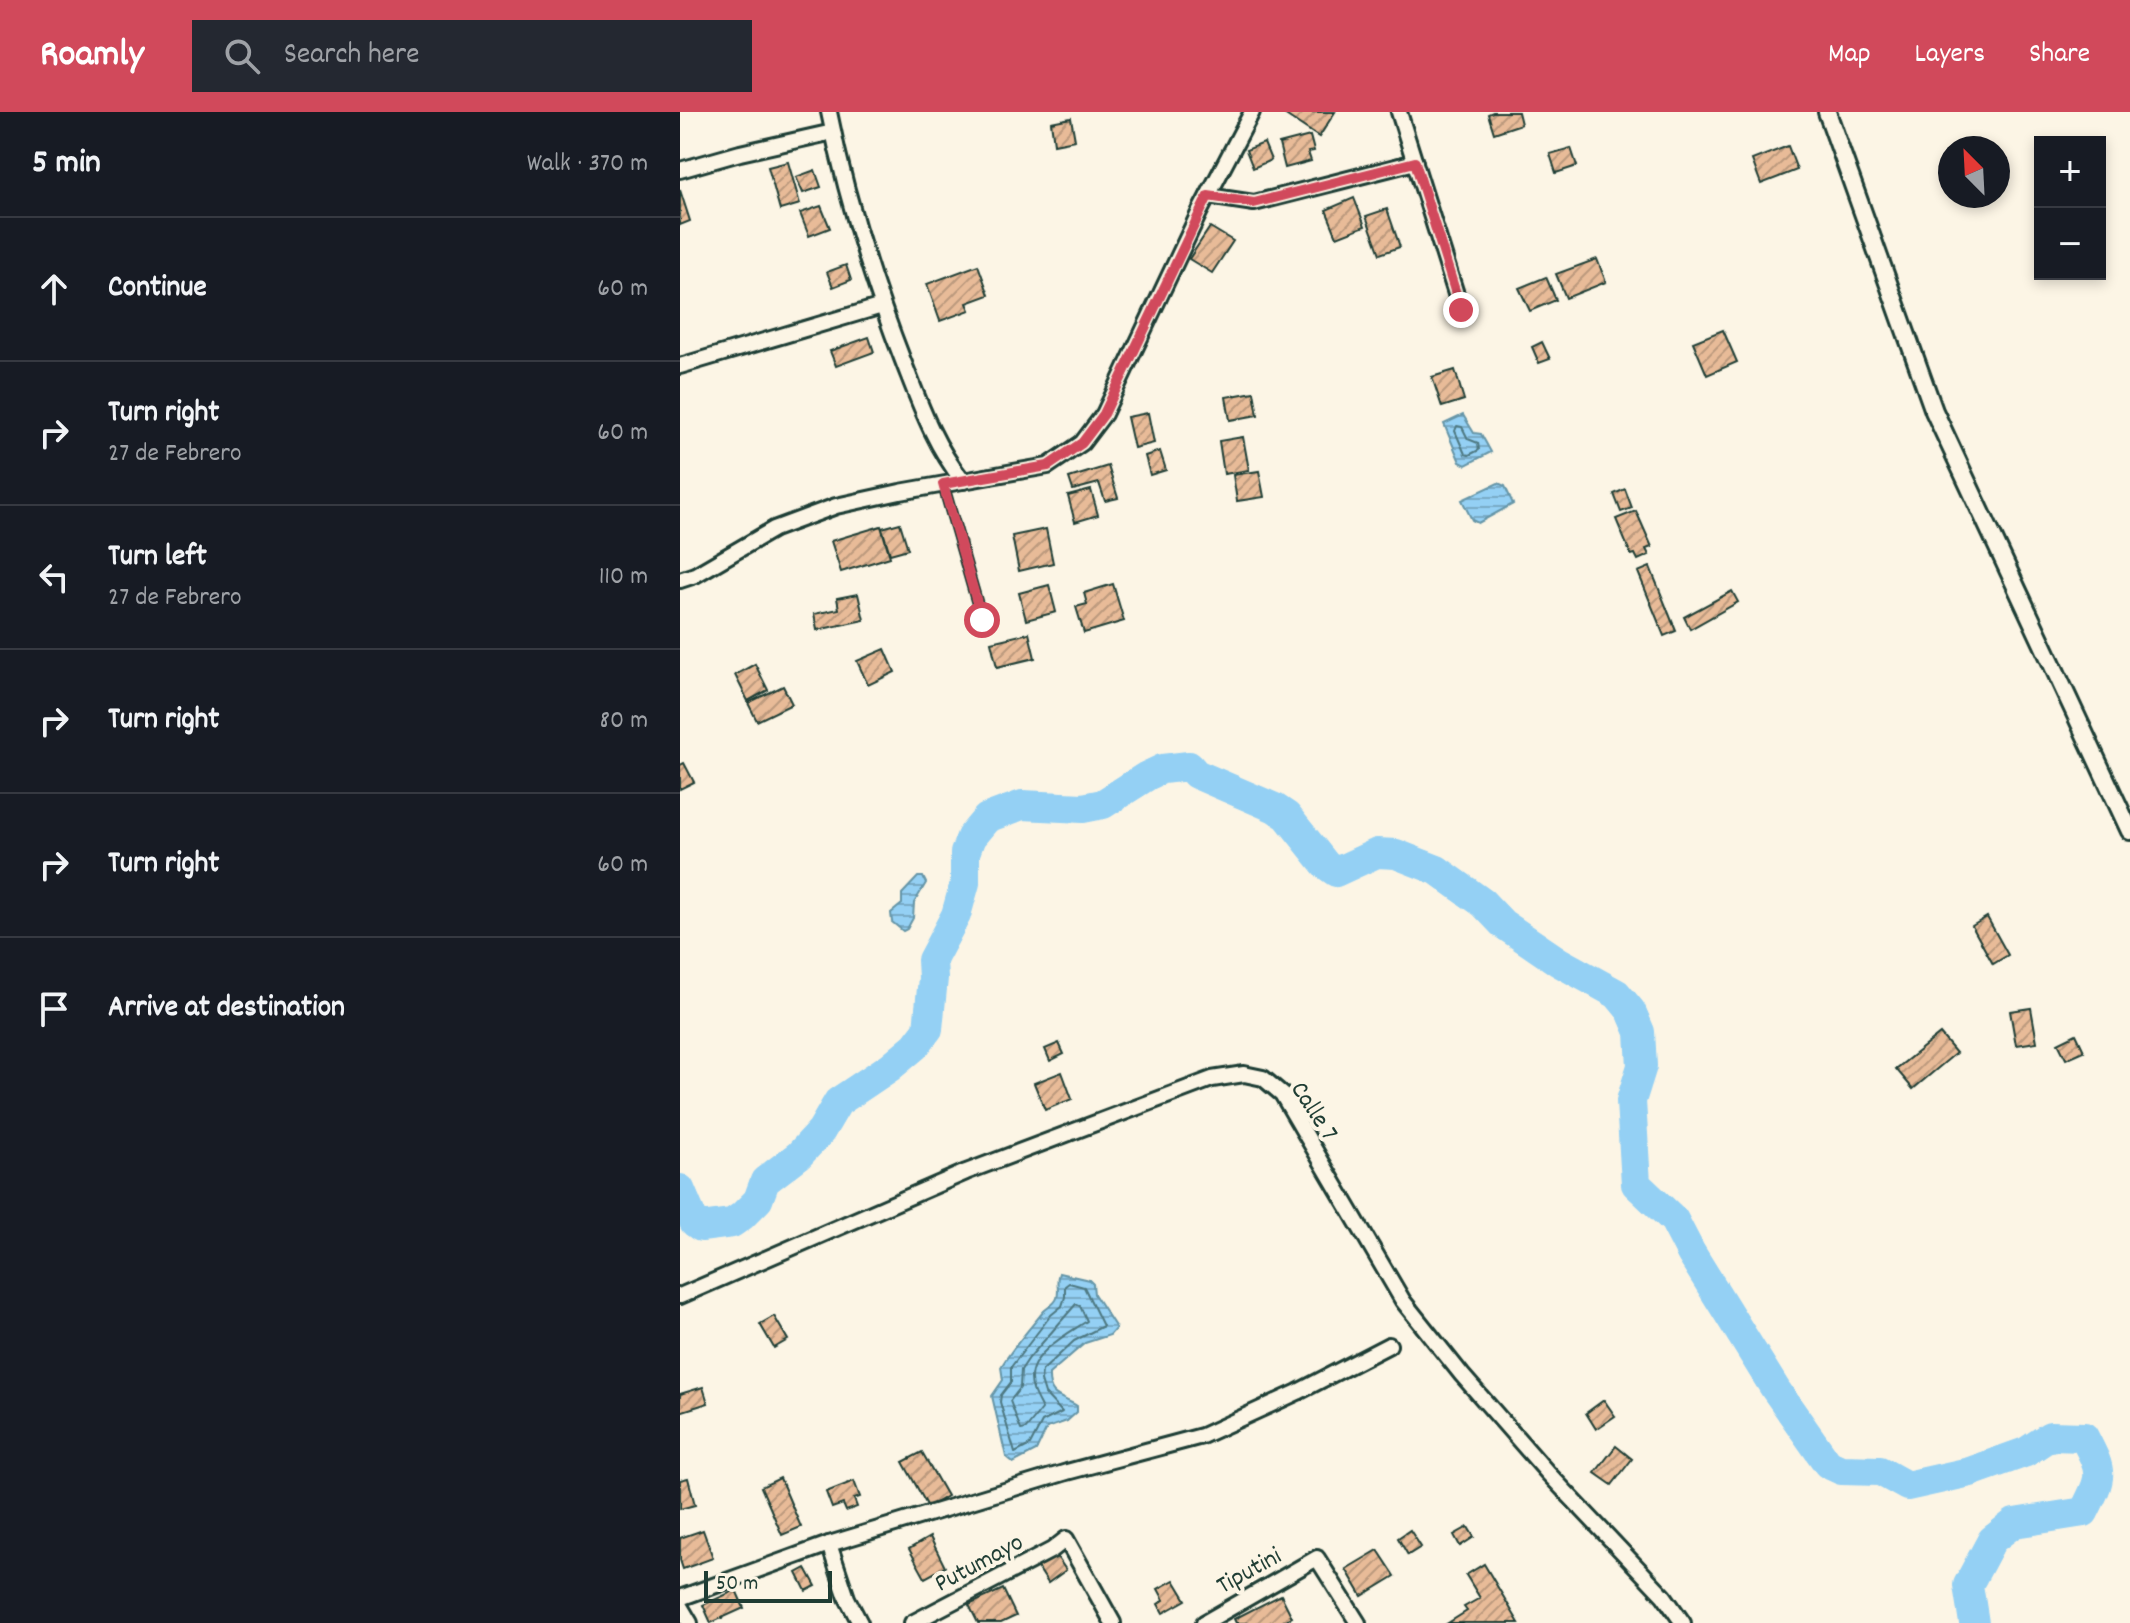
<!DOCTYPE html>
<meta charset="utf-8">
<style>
body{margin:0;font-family:Dekko,sans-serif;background:#242831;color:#f1f3f6}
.controls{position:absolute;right:24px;top:24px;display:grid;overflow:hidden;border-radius:0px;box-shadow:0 4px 12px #0003}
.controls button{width:72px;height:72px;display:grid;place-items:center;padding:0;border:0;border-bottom:2px solid #363941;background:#171b24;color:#f1f3f6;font:40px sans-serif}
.compass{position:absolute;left:1258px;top:24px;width:72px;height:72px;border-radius:50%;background:#171b24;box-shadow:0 4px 12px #0003;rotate:336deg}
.scale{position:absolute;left:24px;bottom:20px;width:128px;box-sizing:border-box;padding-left:8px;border:4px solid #1f3d34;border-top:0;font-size:22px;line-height:28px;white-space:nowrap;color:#1f3d34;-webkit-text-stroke:6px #fcf5e5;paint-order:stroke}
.stop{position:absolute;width:24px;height:24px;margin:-18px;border:6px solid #d1495b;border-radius:50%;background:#fff}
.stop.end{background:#d1495b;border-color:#fff;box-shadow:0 2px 8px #0008}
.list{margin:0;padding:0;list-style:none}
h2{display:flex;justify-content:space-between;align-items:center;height:104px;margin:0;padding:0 32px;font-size:34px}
h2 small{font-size:26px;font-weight:400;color:#9ea1a6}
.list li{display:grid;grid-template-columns:52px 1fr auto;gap:24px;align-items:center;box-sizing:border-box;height:144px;padding:0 32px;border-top:2px solid #363941}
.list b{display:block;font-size:30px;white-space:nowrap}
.list p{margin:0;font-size:26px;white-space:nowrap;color:#9ea1a6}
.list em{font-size:26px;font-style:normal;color:#9ea1a6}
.icon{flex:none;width:44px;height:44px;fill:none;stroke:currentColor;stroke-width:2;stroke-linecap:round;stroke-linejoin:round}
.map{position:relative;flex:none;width:1450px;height:1511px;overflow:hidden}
header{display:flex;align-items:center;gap:48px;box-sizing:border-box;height:112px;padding:0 40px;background:#d1495b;color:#fff}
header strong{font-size:38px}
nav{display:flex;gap:44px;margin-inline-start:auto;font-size:28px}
.search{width:560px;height:72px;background:#242831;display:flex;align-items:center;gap:20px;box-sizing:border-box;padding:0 28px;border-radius:0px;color:#9ea1a6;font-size:30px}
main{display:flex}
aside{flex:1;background:#171b24}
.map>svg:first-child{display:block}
.water{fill:url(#water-rules);stroke:#6595a7;stroke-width:2}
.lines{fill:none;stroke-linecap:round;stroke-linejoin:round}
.shore{stroke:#4e7881;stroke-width:2}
.river{stroke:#94d0f4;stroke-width:30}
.building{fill:url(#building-hatch);stroke:#1f3d34;stroke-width:2}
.service-casing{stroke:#1f3d34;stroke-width:13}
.minor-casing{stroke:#1f3d34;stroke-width:20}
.tertiary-casing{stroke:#1f3d34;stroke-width:22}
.service{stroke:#fcf5e5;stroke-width:7}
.minor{stroke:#fcf5e5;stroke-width:14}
.tertiary{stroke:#fcf5e5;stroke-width:16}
.route{stroke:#d1495b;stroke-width:10}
.labels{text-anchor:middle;stroke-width:8;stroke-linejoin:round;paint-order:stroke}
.street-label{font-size:26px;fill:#1f3d34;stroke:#fcf5e5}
</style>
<header>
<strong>Roamly</strong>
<div class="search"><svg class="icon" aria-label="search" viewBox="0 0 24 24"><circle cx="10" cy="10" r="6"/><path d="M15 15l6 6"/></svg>Search here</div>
<nav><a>Map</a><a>Layers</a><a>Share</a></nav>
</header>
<main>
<aside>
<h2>5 min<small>Walk · 370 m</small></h2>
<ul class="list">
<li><svg class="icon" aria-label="ahead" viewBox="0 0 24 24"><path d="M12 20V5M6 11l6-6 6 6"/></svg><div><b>Continue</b></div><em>60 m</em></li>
<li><svg class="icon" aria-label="right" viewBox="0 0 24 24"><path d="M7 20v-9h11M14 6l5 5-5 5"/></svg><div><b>Turn right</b><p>27 de Febrero</p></div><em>60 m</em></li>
<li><svg class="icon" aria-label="left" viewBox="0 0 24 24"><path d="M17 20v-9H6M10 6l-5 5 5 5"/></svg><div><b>Turn left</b><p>27 de Febrero</p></div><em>110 m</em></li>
<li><svg class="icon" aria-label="right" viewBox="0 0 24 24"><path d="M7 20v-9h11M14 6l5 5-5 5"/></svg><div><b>Turn right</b></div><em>80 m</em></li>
<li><svg class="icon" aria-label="right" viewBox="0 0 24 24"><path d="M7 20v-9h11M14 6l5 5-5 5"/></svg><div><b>Turn right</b></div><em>60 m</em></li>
<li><svg class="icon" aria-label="arrive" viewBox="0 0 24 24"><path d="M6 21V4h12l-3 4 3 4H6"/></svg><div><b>Arrive at destination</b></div></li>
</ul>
</aside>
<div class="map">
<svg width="1450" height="1511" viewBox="0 0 1450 1511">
<defs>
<pattern id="water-rules" width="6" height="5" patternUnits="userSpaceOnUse" patternTransform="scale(2)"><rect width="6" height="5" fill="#94d0f4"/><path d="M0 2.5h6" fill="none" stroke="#78aac6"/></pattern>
<pattern id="building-hatch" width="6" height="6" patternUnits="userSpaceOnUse" patternTransform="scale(2)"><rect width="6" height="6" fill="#e8bb98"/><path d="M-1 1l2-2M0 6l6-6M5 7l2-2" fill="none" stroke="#bb997d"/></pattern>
</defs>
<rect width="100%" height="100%" fill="#fcf5e5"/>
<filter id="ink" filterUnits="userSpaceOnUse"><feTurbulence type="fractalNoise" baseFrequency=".0125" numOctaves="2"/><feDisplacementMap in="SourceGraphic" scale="16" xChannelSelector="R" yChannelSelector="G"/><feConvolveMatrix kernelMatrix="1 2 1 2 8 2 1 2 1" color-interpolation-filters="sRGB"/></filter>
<g filter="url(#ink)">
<!-- water -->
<g class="water">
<path d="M783,303L794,321L801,322L811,340L786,353L780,350L764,312Z"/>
<path d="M818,371L825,374L833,392L798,411L792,408L782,388Z"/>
<path d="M238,765H243L246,771L234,791L233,806L227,817L223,819L212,810L211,801L222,792V782Z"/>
<path d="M379,1161L409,1168L413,1172L414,1182L436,1216L430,1223L405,1231L369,1262C368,1287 382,1284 397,1294V1300L387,1309L367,1316L356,1339L333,1351L326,1345L312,1284L323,1268L321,1255C333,1235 349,1217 364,1199C368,1195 375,1192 377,1186C380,1177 375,1170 379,1161Z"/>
</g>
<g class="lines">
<!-- shore -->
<g class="shore">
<path d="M777,314L782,315L788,327L798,331L799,338L789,343L785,342L775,319Z"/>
<path d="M389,1171L404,1175L423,1214L394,1229L362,1259L361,1269L365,1282L382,1300L362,1310L350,1333L335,1341L320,1290L321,1283L331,1270V1255L371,1203L382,1194L385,1185V1174Z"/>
<path d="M396,1192L400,1194L407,1209C389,1221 350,1241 351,1267C351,1278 357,1287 362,1297L346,1317L341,1318L330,1289L340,1276L341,1258L349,1246Z"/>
</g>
<!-- river -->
<path class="river" d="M0,1077L14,1110L21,1115L52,1111L62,1104L78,1088L85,1069L119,1043L141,1019L158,990L210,955L235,934L248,917L253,866L252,848L276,803L285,771V741L291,725L307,706L342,693L403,696L423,692L467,664L482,657L509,654L516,662L595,696L607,704L646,753L656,760L697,741L716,742L757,758L803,791L823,812L879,850L937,882L951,899L960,920L962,954L951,989L956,1072L994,1108L1011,1141L1096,1278L1148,1352L1161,1358L1200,1359L1227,1374L1290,1360L1346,1340L1370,1324L1404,1325C1423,1362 1423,1362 1404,1400L1334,1411L1312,1428L1288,1473L1294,1511"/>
</g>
<!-- building -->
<g class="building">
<path d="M605,0H655L639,25L604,2Z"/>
<path d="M813,0H838L841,12L814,21L808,2Z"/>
<path d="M391,6L395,28L374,32L371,10Z"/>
<path d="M630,24L634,39L628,40L631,49L605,56L599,32Z"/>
<path d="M584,31L591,48L573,56L566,38Z"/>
<path d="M1108,34L1117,58L1081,72L1072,48Z"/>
<path d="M891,36L897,54L876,61L870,42Z"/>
<path d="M108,50L120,92L100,98L88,55Z"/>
<path d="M135,58L141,75L123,81L116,65Z"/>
<path d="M0,78L10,109L0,113Z"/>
<path d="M674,86L685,114L657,125L646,98Z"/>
<path d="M141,94L150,116L129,124L120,101Z"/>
<path d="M707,97L720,135L700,142L686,104Z"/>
<path d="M530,115L553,129L532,161L509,147Z"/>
<path d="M917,147L926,170L886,186L876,162Z"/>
<path d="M166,153L171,168L153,175L147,160Z"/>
<path d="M298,153L309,183L287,191L290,198L260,209L247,172Z"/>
<path d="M866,165L876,188L850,199L839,176Z"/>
<path d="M1043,218L1057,250L1027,263L1013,230Z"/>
<path d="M189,225L194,240L156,254L150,239Z"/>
<path d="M862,230L870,247L859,251L852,235Z"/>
<path d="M775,258L784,288L762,295L752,265Z"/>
<path d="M574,280L578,303L550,308L546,285Z"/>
<path d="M468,301L474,331L454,336L447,305Z"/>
<path d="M563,325L569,358L544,362L539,329Z"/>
<path d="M480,339L486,358L470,363L465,344Z"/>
<path d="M428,354L438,386L425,389L419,371L393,378L389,366Z"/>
<path d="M579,359L584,385L557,389L553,363Z"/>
<path d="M945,377L952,396L941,400L934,382Z"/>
<path d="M411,378L418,403L395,410L388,384Z"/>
<path d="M956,399L972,435L966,437L969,443L958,448L955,442L951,443L936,407Z"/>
<path d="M220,411L228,437L210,442L202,416Z"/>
<path d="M201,414L210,445L161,460L151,429Z"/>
<path d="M366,417L373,451L339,459L332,424Z"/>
<path d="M970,455L996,519L984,524L958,460Z"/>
<path d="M433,472L444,509L404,521L396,495L407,492L404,481Z"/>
<path d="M369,473L376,500L346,508L339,481Z"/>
<path d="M1052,479L1058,490L1010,517L1004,505Z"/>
<path d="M178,482L184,508L137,518L134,502L159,497L157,486Z"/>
<path d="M349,521L355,546L317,555L311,530Z"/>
<path d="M205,537L215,560L188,573L177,549Z"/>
<path d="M75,552L88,578L68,589L55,563Z"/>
<path d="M103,574L112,592L77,609L68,591Z"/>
<path d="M4,651L14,670L0,677V653Z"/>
<path d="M1307,805L1328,843L1313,852L1292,814Z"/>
<path d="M1351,896L1357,930L1336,933L1330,899Z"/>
<path d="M1260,922L1276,941L1233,977L1216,957Z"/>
<path d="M1396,922L1404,939L1386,947L1378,931Z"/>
<path d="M379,931L384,942L370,949L365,937Z"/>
<path d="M382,960L392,987L365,998L354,971Z"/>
<path d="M94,1204L108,1228L94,1236L80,1212Z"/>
<path d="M23,1275L28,1291L0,1300V1282Z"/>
<path d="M924,1288L935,1304L916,1317L906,1301Z"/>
<path d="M936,1334L952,1347L932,1373L915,1361Z"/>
<path d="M242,1340L267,1384L248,1395L223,1350Z"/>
<path d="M8,1366L15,1393L0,1397V1368Z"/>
<path d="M100,1366L121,1415L102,1423L81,1375Z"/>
<path d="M174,1369L180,1385L174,1387L177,1395L166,1399L163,1392L152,1396L146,1380Z"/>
<path d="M788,1415L794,1425L780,1434L774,1423Z"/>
<path d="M23,1418L33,1446L3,1457L0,1448V1426Z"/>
<path d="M730,1418L741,1435L728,1443L718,1426Z"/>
<path d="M250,1425L265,1455L245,1466L229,1437Z"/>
<path d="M698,1438L715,1464L682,1484L666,1457Z"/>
<path d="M373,1439L386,1458L368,1471L355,1451Z"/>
<path d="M804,1452L839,1511H768L787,1499L784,1495L800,1486L786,1463Z"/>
<path d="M126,1456L136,1474L126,1479L117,1461Z"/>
<path d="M494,1468L506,1488L483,1501L478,1492L484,1488L478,1477Z"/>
<path d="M323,1477L336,1504L321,1511H298L289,1493Z"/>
<path d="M56,1478L64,1496L31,1511L23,1493Z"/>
<path d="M601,1483L612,1505L601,1511H556L554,1507Z"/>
</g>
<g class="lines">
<defs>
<path id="service" d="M263,372L302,508"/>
<g id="minor">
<path d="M149,0C166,86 193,172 225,254C241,295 255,334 283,369"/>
<path d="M719,0L781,198"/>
<path d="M0,58L60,41L153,20"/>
<path d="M528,84L574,91L735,50"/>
<path d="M0,254L202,194"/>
<path d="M0,468L15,463L94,417L156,394L220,380L368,354L402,331L424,302L520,99L572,0"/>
<path d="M0,1184L286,1060L532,967L564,962L583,966L602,982L723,1189L782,1263L867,1360L984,1484L1003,1511"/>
<path d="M149,1432L167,1486L180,1511"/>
<path d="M0,1486L149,1432L387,1360L522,1324L618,1280L709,1233"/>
<path d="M0,1494L10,1511"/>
<path d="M232,1511L372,1438L386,1427L433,1511"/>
<path d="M524,1511L637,1446L678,1511"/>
</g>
<path id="tertiary" d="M1147,0L1254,299L1450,719"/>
</defs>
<!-- service casing -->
<use href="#service" class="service-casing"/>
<!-- minor casing -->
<use href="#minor" class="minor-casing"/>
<!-- tertiary casing -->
<use href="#tertiary" class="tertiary-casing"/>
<!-- service -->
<use href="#service" class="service"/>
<!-- minor -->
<use href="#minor" class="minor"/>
<!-- tertiary -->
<use href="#tertiary" class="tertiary"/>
</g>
</g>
<g class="lines" filter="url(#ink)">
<!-- route -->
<path class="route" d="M302,508L263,372L368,354L402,331L424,302L528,84L574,91L735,50L781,198"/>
</g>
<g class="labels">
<!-- street labels -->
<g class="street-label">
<text transform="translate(636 998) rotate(57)" y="9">Calle 7</text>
<text transform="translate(298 1449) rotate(-28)" y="9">Putumayo</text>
<text transform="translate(568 1457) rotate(-29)" y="9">Tiputini</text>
</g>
</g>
</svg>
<div class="controls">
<button>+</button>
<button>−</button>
</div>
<svg class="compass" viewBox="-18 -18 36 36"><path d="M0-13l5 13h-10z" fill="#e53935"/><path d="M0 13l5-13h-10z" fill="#9ea1a6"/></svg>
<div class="scale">50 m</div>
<div class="stop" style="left:302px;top:508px"></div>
<div class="stop end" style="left:781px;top:198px"></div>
</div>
</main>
